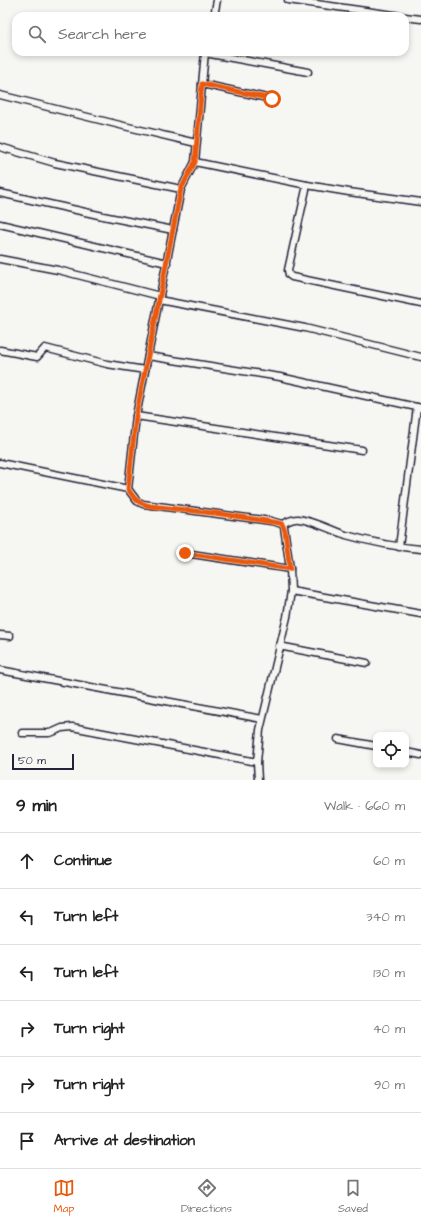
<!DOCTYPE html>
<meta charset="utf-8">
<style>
body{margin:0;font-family:"Architects Daughter",sans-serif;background:#f6f6f6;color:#222}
.controls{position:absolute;right:12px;bottom:12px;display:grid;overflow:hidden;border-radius:8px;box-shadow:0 2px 6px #0003}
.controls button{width:36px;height:36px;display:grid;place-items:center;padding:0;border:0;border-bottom:1px solid #e0e0e0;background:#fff;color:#222;font:20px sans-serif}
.scale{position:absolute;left:12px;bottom:10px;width:62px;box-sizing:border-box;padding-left:4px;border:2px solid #22223b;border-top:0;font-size:11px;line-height:14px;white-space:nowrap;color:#22223b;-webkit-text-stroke:3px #f6f6f2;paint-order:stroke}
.stop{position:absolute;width:12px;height:12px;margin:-9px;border:3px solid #ea580c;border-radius:50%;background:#fff}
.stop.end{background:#ea580c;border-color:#fff;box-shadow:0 1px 4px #0008}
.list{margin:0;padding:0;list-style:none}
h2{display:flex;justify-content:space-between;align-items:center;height:52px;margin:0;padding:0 16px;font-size:17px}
h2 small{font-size:13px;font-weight:400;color:#767676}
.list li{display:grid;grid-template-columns:26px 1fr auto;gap:12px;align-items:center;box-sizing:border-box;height:56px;padding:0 16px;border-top:1px solid #e0e0e0}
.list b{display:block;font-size:15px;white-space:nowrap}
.list em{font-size:13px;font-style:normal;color:#767676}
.icon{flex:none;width:22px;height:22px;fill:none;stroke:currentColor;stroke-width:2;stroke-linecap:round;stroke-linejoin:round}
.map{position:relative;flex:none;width:421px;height:780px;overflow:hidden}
.search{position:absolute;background:#fff;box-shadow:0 2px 6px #0003;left:12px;right:12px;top:12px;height:44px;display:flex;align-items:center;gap:10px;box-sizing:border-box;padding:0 14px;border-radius:12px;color:#767676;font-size:15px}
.sheet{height:388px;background:#fff}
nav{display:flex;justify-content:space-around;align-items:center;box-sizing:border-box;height:56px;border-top:1px solid #e0e0e0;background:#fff;font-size:11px;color:#767676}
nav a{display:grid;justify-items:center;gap:2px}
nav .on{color:#ea580c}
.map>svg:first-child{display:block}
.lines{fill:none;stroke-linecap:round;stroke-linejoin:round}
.minor-casing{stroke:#22223b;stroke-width:9}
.minor{stroke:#f6f6f2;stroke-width:6}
.route{stroke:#ea580c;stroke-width:5}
</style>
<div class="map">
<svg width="421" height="780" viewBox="0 0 421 780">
<rect width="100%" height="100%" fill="#f6f6f2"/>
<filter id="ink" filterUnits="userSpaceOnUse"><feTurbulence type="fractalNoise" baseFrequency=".025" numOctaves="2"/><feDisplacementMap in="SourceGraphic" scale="8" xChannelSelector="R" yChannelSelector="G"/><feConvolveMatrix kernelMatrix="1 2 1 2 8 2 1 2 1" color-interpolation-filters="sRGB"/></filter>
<g filter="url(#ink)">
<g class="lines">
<defs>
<g id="minor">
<path d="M288,0L401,16"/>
<path d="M214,16L217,0"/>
<path d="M405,17L421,19"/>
<path d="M205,53L308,72"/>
<path d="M202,84L272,99"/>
<path d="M0,95L124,126L196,143"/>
<path d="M0,147L55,163L181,189"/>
<path d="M195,162L205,52"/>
<path d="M307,185L288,270L289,275L292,277L421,304"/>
<path d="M0,193L103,216L173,230"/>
<path d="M0,224L167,263"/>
<path d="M0,259L58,270L160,296"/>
<path d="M159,300L305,328L421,357"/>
<path d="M0,350L37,357L45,348L107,364L145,370"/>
<path d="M148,356L280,377L421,408"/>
<path d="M136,416L362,450"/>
<path d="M0,463L128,489"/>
<path d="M282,524C287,522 293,518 299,519C314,521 331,530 346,535C371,542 395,547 421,549"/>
<path d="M399,547L417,407"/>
<path d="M185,553L290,569"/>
<path d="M291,591L421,614"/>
<path d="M0,635L10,636"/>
<path d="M279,646L367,663"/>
<path d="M0,670L262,719"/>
<path d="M22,733H49L53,732L62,728L72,727L257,762"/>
<path d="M338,739L376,746"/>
<path d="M406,752L421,755"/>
<path d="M258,780L257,762L260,730L287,617L291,591L290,569L284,527L282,524L271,521L143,504L137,501L128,489L136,416L181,189L195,162L307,185L349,192L421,202"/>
</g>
</defs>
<!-- minor casing -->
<use href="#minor" class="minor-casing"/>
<!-- minor -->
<use href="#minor" class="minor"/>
</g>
</g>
<g class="lines" filter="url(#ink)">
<!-- route -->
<path class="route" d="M185,553L290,569L285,531L282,524L279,523L222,514L150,506C138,503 135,500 128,489L136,416L181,189L195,162L202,84L272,99"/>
</g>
</svg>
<div class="controls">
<button><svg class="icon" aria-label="locate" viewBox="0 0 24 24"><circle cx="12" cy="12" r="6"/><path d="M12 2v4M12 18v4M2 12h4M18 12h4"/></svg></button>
</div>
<div class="scale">50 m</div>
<div class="stop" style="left:272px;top:99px"></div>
<div class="stop end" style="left:185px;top:553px"></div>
<div class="search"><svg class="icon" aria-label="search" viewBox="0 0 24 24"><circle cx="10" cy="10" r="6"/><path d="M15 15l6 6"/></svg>Search here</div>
</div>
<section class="sheet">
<h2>9 min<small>Walk · 660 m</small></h2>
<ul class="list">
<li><svg class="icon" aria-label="ahead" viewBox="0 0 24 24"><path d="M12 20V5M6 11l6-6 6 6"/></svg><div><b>Continue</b></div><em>60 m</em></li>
<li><svg class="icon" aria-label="left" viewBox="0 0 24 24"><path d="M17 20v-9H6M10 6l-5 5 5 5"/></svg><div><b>Turn left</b></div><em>340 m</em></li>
<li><svg class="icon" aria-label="left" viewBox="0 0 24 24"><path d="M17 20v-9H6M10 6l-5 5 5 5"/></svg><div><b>Turn left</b></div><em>130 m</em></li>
<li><svg class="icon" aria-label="right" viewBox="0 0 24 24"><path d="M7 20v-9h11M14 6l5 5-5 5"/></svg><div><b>Turn right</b></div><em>40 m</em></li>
<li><svg class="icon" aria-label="right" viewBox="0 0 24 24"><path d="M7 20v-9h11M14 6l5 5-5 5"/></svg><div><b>Turn right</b></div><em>90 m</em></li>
<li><svg class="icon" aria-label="arrive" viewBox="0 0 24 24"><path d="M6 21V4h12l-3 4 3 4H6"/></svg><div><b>Arrive at destination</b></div></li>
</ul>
</section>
<nav>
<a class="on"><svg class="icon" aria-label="map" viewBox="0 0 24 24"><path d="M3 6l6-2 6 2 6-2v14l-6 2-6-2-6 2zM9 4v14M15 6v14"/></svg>Map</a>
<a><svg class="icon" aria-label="directions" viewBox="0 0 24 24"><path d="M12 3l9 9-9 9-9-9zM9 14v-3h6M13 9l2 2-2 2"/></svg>Directions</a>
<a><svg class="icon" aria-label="saved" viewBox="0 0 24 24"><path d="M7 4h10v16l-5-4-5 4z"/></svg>Saved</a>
</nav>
